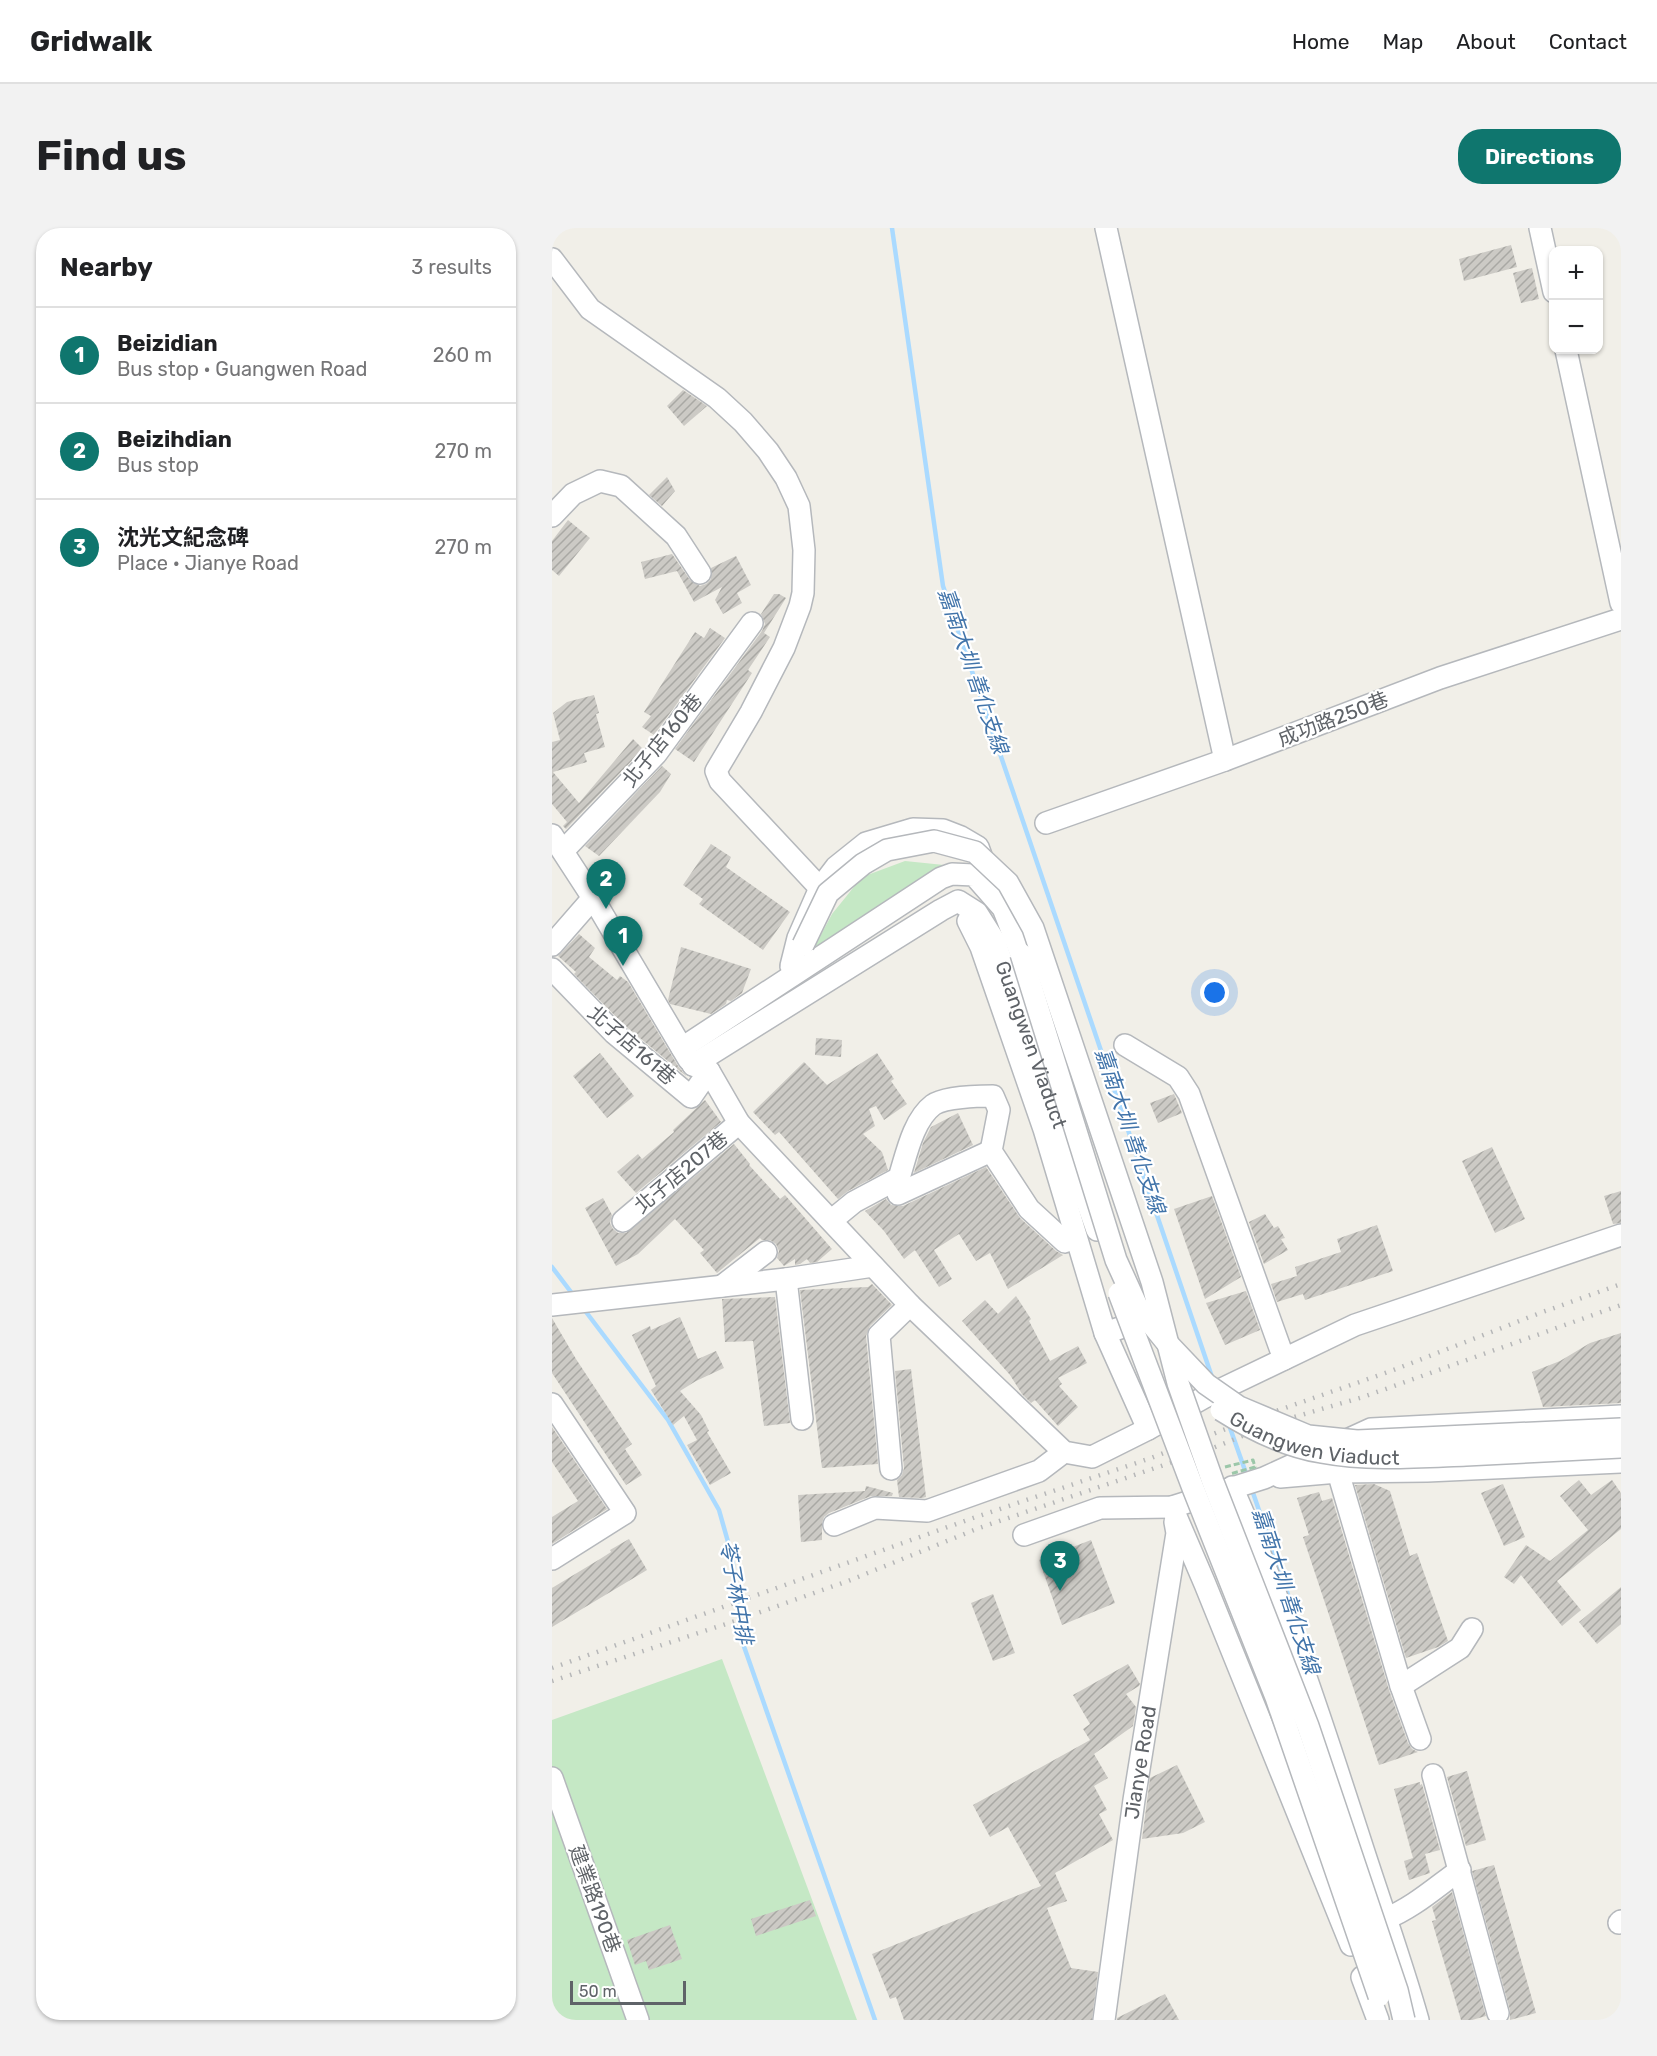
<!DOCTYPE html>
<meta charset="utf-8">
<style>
body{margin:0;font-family:Rubik,"Noto Sans TC",sans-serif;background:#f2f2f2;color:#202124}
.controls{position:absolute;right:18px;top:18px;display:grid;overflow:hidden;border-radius:12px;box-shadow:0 2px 4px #0004}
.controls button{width:54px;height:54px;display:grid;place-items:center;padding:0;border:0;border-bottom:2px solid #e0e0e0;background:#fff;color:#202124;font:30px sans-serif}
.scale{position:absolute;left:18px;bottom:15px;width:116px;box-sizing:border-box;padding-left:6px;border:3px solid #5f6368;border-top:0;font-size:16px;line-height:21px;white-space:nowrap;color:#5f6368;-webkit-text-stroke:4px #fff;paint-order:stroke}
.you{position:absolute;left:663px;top:765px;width:21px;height:21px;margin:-15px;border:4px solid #fff;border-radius:50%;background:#1a73e8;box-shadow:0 0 0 9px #1a73e833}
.badge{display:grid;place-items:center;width:39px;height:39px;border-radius:50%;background:#0f766e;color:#fff;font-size:20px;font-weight:700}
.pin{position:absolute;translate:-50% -50px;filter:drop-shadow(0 2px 3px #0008)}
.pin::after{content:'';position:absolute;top:32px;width:21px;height:18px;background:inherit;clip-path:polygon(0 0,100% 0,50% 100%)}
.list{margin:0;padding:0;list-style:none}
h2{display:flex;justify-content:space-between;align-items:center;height:78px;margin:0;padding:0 24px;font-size:26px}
h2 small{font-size:20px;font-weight:400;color:#757577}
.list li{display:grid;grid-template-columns:39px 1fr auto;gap:18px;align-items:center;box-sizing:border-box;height:96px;padding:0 24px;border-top:2px solid #e0e0e0}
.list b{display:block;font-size:22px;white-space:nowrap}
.list p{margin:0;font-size:20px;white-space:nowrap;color:#757577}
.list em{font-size:20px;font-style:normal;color:#757577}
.map{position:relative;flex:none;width:1069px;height:1792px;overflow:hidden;border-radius:24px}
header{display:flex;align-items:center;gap:36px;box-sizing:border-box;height:84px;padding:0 30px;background:#fff;border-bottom:2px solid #e0e0e0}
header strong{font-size:28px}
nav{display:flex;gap:33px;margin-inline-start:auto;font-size:21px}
.intro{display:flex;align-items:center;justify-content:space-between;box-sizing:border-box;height:144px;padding:0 36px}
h1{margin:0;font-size:42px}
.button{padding:15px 27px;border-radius:24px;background:#0f766e;color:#fff;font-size:21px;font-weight:700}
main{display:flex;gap:36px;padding:0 36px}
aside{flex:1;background:#fff;border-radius:24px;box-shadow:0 2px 4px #0004}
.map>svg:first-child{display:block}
.green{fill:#c5e8c5}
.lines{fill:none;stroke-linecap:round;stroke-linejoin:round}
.stream{stroke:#aadaff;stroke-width:4.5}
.building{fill:url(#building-hatch)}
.minor-casing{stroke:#b5b8bc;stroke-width:24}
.minor{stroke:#fff;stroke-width:21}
.rail{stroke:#b6b7b8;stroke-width:4.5;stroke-dasharray:1.5 8;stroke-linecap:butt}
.minor-bridge-casing{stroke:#b5b8bc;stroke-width:24;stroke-linecap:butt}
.path-bridge{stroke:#9cc7a9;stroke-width:3;stroke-dasharray:6 3;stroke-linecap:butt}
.minor-bridge{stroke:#fff;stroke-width:21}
.labels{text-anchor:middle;stroke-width:4.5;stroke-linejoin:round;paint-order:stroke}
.street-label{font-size:20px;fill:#5f6368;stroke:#fff}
.water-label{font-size:21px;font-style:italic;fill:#4174aa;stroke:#fff}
</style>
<header>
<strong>Gridwalk</strong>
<nav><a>Home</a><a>Map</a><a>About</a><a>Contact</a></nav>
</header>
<div class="intro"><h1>Find us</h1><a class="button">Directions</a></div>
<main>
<aside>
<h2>Nearby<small>3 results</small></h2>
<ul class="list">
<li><span class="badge">1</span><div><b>Beizidian</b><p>Bus stop · Guangwen Road</p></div><em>260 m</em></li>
<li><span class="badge">2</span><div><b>Beizihdian</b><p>Bus stop</p></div><em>270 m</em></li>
<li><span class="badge">3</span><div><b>沈光文紀念碑</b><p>Place · Jianye Road</p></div><em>270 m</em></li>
</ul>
</aside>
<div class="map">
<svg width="1069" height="1792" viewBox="0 0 1069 1792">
<defs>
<pattern id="building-hatch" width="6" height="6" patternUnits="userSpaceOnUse" patternTransform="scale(1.5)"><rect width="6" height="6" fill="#cccac5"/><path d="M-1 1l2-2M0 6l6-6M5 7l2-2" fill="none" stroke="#a9a8a4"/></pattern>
</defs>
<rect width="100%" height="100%" fill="#f1efe8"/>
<!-- green -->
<g class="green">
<path d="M353,633L392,637L262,720L280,686L310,649Z"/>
<path d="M170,1431L305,1792H0V1492Z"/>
</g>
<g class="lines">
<!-- stream -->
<g class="stream">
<path d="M340,0L391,358L661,1152"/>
<path d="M0,1039L22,1068"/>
<path d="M31,1080L116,1192L167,1282L180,1328L189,1410L323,1792"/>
<path d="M677,1197L695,1248"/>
<path d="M699,1259L743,1387"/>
</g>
</g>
<!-- building -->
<g class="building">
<path d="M959,17L965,39L912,53L907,31Z"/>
<path d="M980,40L987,71L969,75L961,45Z"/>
<path d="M131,162L155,178L132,198L115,178Z"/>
<path d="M115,249L123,263L110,278L97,267Z"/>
<path d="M16,292L38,310L7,348L0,342V313Z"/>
<path d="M120,326L138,352L148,358L154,356L159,351V340L184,328L199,357L185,365L190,375L171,386L163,372L170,359L142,374L125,343L93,351L89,334Z"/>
<path d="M222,366H227L234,370L212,405L218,409L196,442L200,445L142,534L123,521L210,403L213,396L209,386Z"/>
<path d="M158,400L173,410L102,507L90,499L99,488L92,484L143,404L152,410Z"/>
<path d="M42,467L47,485L44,486L53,519L32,525L35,534L1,544L27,575L81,511L91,521L14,601L11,598L15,594L0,576V514L8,512L1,485L15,474Z"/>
<path d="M110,538L119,546L108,564L47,628L33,618Z"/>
<path d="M159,616L179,629L174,639L238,684L211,722L147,676L151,671L131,657Z"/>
<path d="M27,706L43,720L37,729L65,752L68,748L76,754L126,838L134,848L71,796L22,746L24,744L6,728Z"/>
<path d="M129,719L199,741L190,765L179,773L175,772L174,776L159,786L118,776L116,772Z"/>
<path d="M264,810L290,812L289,829L263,827Z"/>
<path d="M48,825L82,868L55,890L21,848Z"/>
<path d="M325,825L342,851L339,853L355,876L332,892L324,878L317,881L323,898L311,906L330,924L336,942L296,963L286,971L227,904L223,907L201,884L252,834L275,857Z"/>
<path d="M622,866L630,885L606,895L598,875Z"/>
<path d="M153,872L169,894L84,965L65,944L86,926L90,931L122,904L121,902Z"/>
<path d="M406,885L421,917L362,945L371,915L379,899Z"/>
<path d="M182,916L198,936L197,937L228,971L233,967L280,1021L265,1034L258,1035L255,1031L248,1036L243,1037V1031L232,1038L225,1030L227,1023L224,1016L218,1012H210L208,1010L165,1045L148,1025L152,1022L123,991L86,1026L64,1038L33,980L51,970L60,987L58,995L61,1001L66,1005H74Z"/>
<path d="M940,919L973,991L943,1005L910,933Z"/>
<path d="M434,939L468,990L504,1023L511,1027L456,1061L438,1025L424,1033L407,1006L382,1022L400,1051L387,1059L363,1022L352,1031L332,1003L313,983L334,971L339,977L351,978Z"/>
<path d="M1069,963V995L1061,996L1052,968Z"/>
<path d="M660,968L689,1049L653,1071L622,981Z"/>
<path d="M713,986L722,1000L726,998L733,1010L729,1011L736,1022L712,1036L697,994Z"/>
<path d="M825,997L841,1043L753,1072L751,1066L725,1074L719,1056L745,1048L743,1039L789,1024L785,1011Z"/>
<path d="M320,1056L340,1077L318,1098L314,1108L326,1236L270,1240L248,1062L316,1059Z"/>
<path d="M694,1063L708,1102L673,1117L654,1075Z"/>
<path d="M464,1068L479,1091L477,1093L498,1133L526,1118L535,1135L506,1150L510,1156L507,1158L526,1179L506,1198L483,1172L479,1175L470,1166L458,1147L410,1093L433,1072L446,1086Z"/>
<path d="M223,1069L238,1195L212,1198L201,1113L173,1114L170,1071Z"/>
<path d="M128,1089L146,1131L164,1123L172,1140L144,1153L128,1163L149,1187L157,1203L155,1204L179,1245L158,1257L135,1217L145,1212L132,1188L121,1197L99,1162L104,1158L80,1107L98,1098L99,1102Z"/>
<path d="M0,1090L24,1131L80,1216L73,1221L90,1247L74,1257L0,1145Z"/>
<path d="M1069,1105V1175L991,1179L980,1144L1008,1133L1038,1115Z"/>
<path d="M359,1141L374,1269L370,1270L347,1269L345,1252L350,1247L352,1240L343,1143Z"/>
<path d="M0,1199L55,1281L0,1316V1289L26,1273L0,1234Z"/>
<path d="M1027,1252L1039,1267L1060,1252L1069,1265V1301L1005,1353L1029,1382L1010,1398L969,1347L962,1356L952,1349L974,1317L998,1333L1036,1302L1008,1268Z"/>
<path d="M822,1256L838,1263L858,1328L865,1325L896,1413L886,1419L854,1430L803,1257Z"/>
<path d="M951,1256L973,1309L952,1318L929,1265Z"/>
<path d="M314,1258L341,1265L340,1268H319L277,1285L272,1289L270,1295V1312L249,1314L246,1267L313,1263Z"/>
<path d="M767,1264L770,1273L780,1270L837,1462L856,1515L860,1521L866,1524L827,1537L751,1309L757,1307L745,1270Z"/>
<path d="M77,1311L95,1342L0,1399V1360L48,1331L59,1324L58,1322Z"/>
<path d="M539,1312L563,1375L510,1397L487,1332Z"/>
<path d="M1069,1359V1396L1045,1416L1027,1394Z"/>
<path d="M441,1366L463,1425L441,1433L419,1375Z"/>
<path d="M576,1436L588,1456L587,1458L574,1466L584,1479L581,1498L542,1526L556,1550L542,1558L555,1582L547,1586L561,1612L503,1645L515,1673L495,1680L519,1740L546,1744L540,1792H352L344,1769L338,1771L320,1726L489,1658L456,1599L438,1609L421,1577L538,1512L531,1501L538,1496L521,1467Z"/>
<path d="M625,1537L653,1594L631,1605L590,1611L598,1550Z"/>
<path d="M915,1543L934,1612L914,1618L895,1549Z"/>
<path d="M868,1554V1557L870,1556L888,1622L873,1626L878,1645L857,1652L852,1633L861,1630L842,1561Z"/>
<path d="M942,1637L984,1785L958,1792V1782L920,1643Z"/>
<path d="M900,1664L934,1788L920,1792H909L880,1693L884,1692L880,1679Z"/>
<path d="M258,1672L264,1688L204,1708L199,1691Z"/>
<path d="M118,1697L130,1731L97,1742L94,1733L83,1737L75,1712Z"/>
<path d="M613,1766L627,1792H565V1790Z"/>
</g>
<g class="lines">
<defs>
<g id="minor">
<path d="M554,0L673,532"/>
<path d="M988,0L1002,64"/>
<path d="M0,31L38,81L165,170L191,194L216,223L234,250L247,278L252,322L251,365L248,378L232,420L199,484L164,543L168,553L268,660"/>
<path d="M1014,122L1069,375"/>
<path d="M0,288L21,266L48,253L69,258L124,308L148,345"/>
<path d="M494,595L673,532L888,450L1069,391"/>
<path d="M0,607L41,670L137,832"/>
<path d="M11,623L104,526L200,395"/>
<path d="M416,693L429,719L492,901L553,1105L596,1201"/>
<path d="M0,717L41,670"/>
<path d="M239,738L246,710L268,660L284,639L314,615L361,601L391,602L409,609L426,619L430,630"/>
<path d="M0,741L62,805L139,869L157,843"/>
<path d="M573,817L626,849L637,866L732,1131"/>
<path d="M130,820L389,650L400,646L422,647L451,680L469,726"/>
<path d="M141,837L157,843L187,895L358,1077L512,1224L540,1229L596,1201L651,1170L803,1097L1069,1007"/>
<path id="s1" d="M141,837L389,682L406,673L425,685L442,712L545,1002"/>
<path d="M347,951L346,966L439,923"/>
<path d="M280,992L302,974L347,950C354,928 361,892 381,877C392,869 426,868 441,868L447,882L439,923L477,981L513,1014"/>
<path d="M71,993L187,895"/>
<path d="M234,1051L250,1191"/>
<path d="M170,1058L214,1024"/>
<path d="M0,1077L234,1051L321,1038"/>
<path d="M553,1105L595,1091"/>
<path d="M0,1176L73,1285L0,1331"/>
<path d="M781,1232L786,1244L849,1458L868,1511"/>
<path d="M339,1241L327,1107L358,1077"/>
<path d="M728,1249L786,1244L875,1243L1069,1234"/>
<path d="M680,1259C731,1375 770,1494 809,1615C828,1674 849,1732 866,1792"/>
<path d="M620,1279L653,1356L799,1717"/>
<path d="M282,1297L323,1280L375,1283L487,1243L512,1224"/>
<path d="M472,1307L548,1280L620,1279L712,1250L819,1201L1069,1188"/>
<path d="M849,1458L908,1420L920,1401"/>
<path d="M881,1547L946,1785"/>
<path d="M0,1550L86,1792"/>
<path d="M833,1691C861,1680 884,1659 908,1642"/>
<path d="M1067,1695L1069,1693"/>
<path d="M810,1749L826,1792"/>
<path id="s2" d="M552,1792L582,1572L625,1305L623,1294"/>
</g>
</defs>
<!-- minor casing -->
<use href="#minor" class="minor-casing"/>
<!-- minor -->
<use href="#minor" class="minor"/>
<!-- rail -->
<g class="rail">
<path d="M0,1440L421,1290L599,1230L684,1197L839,1143L988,1085L1069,1056"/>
<path d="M0,1453L183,1393L296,1353L427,1300L656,1222L725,1194L811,1169L1069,1077"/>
</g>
<defs>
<g id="minor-bridge">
<path d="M251,717L276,665L311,636L335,622L382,613L423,624L456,655L481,700L600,1054L626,1155L661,1254L756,1498L845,1762L852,1792"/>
<path d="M469,726L564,1032L585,1078L616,1116L654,1156L687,1179L756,1208L805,1213L1069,1201"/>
<path d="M567,1065L641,1260L724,1469L827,1768"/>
<path id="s3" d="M669,1182C699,1201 732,1218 769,1224C817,1233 866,1229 914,1227C966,1224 1017,1222 1069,1219"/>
</g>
</defs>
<!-- minor-bridge casing -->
<use href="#minor-bridge" class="minor-bridge-casing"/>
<!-- path-bridge -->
<path class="path-bridge" d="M673,1239L701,1232L703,1239L678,1246"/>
<!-- minor-bridge -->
<use href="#minor-bridge" class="minor-bridge"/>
</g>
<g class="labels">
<!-- street labels -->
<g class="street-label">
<text transform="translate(781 491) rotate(-21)" y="7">成功路250巷</text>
<text transform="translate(110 512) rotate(-51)" y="7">北子店160巷</text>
<text dy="7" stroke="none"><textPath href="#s1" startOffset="477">Guangwen Viaduct</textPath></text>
<text transform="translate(80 817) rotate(41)" y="7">北子店161巷</text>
<text transform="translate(129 944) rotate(-40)" y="7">北子店207巷</text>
<text dy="7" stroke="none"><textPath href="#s3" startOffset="100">Guangwen Viaduct</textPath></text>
<text dy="7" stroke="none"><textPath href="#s2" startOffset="260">Jianye Road</textPath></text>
<text transform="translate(43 1671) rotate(70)" y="7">建業路190巷</text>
</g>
<!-- water labels -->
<g class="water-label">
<text transform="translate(421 443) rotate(71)" y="7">嘉南大圳 善化支線</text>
<text transform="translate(578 903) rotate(71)" y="7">嘉南大圳 善化支線</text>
<text transform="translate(734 1363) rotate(72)" y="7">嘉南大圳 善化支線</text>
<text transform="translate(184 1364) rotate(80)" y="7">苓子林中排</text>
</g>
</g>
</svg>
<div class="controls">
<button>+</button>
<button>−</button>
</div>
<div class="scale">50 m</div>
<div class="you"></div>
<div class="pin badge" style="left:71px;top:738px">1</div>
<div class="pin badge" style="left:54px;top:681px">2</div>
<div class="pin badge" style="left:508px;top:1363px">3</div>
</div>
</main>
